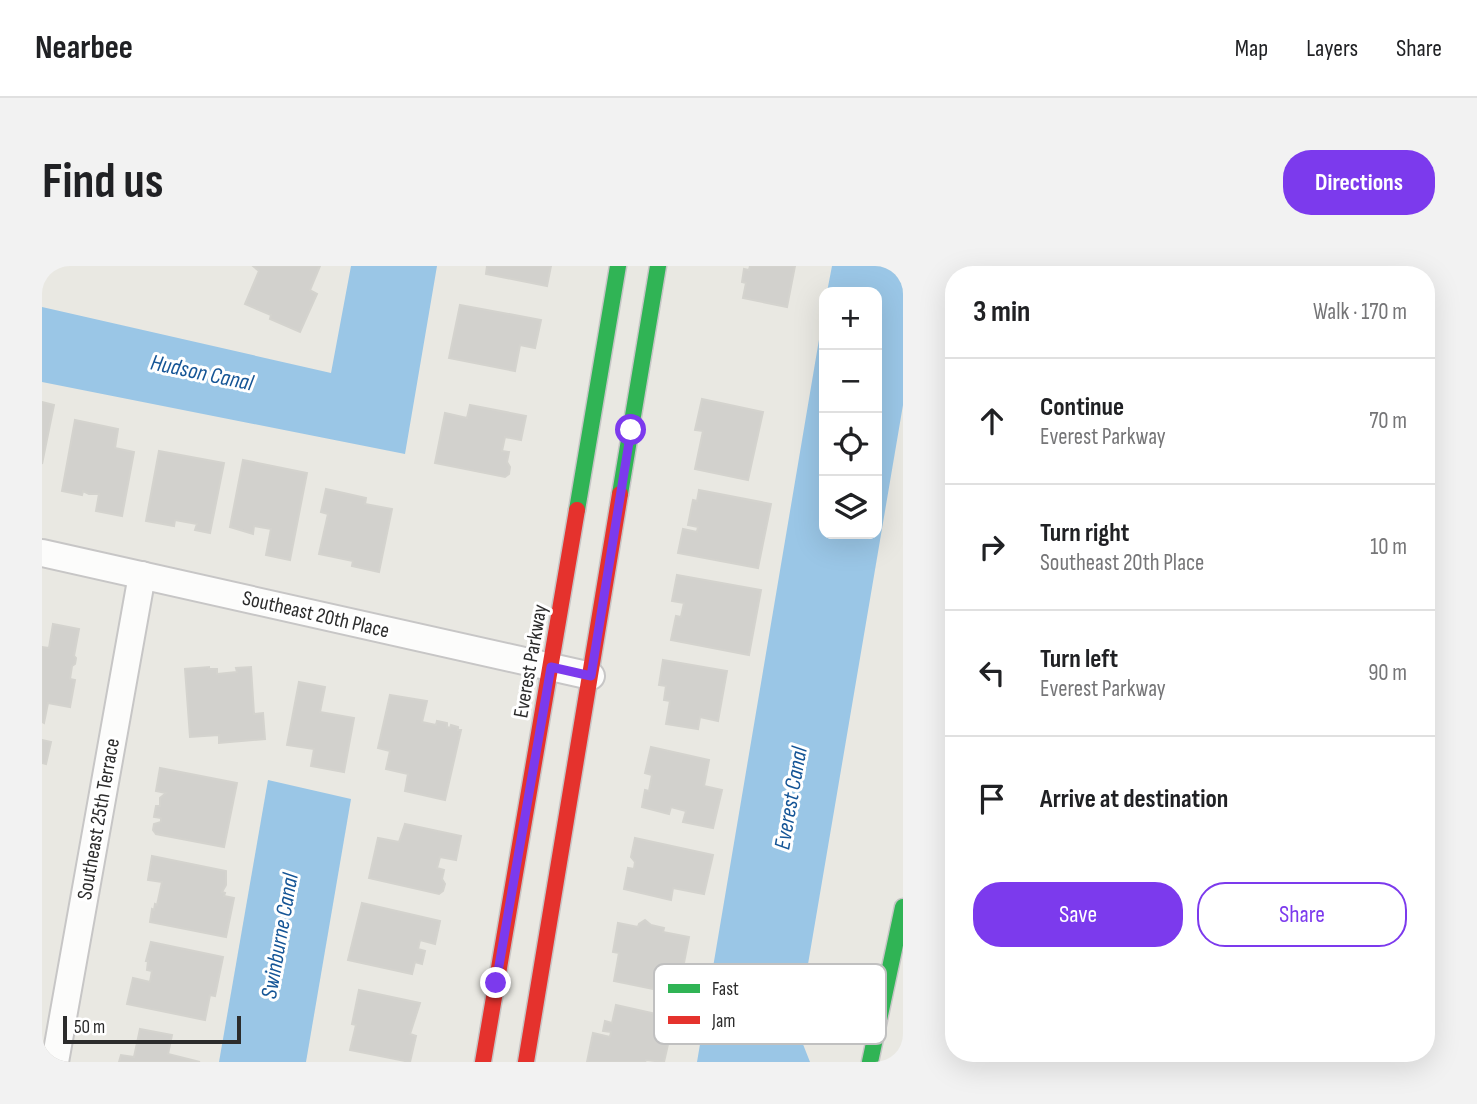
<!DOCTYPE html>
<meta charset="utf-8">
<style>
body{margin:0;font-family:"Sofia Sans Condensed",sans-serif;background:#f2f2f2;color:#202124}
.controls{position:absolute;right:21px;top:21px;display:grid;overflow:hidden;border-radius:14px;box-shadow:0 7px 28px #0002}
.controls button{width:63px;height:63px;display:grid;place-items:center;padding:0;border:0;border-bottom:2px solid #e0e0e0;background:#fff;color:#202124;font:35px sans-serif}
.scale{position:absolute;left:21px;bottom:18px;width:178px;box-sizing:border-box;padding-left:7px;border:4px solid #2c2c2c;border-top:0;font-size:19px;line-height:24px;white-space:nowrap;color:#2c2c2c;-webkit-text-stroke:5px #fff;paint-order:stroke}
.stop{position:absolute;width:21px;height:21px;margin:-16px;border:5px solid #7c3aed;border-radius:50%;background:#fff}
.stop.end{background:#7c3aed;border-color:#fff;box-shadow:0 2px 7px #0008}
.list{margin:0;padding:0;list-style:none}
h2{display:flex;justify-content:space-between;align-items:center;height:91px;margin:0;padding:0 28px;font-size:30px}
h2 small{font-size:23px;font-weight:400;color:#757577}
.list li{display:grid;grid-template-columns:46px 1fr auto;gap:21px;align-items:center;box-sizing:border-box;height:126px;padding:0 28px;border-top:2px solid #e0e0e0}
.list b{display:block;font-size:26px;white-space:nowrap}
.list p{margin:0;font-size:23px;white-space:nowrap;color:#757577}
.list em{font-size:23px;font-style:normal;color:#757577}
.actions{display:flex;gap:14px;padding:21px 28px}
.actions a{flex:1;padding:16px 0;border:2px solid #7c3aed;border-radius:28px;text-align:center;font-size:24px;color:#7c3aed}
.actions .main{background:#7c3aed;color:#fff}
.icon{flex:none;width:38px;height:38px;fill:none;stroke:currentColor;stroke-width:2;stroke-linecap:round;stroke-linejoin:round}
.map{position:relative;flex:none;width:861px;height:796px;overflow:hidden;border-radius:28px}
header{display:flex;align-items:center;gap:42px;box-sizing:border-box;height:98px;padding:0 35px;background:#fff;border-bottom:2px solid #e0e0e0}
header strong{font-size:33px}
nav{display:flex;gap:38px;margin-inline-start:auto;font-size:24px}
.intro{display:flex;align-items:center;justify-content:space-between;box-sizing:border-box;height:168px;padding:0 42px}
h1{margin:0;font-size:49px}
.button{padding:18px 32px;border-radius:28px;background:#7c3aed;color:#fff;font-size:24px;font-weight:700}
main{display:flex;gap:42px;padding:0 42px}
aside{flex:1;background:#fff;border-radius:28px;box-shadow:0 7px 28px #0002}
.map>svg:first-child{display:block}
.water{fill:#9ac6e6}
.building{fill:#d2d1cd;stroke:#d4d3ce;stroke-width:2}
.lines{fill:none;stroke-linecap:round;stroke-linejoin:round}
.street-casing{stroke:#c7c6c6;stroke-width:30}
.fast-casing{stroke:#c7c6c6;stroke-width:19}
.jam-casing{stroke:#c7c6c6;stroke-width:19}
.street{stroke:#fcfcfb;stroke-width:26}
.fast{stroke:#30b455;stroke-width:16}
.jam{stroke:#e5322d;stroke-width:16}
.route{stroke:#7c3aed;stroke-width:9}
.labels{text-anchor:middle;stroke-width:6;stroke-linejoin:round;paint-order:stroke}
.street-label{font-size:21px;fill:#2c2c2c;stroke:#fff}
.water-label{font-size:23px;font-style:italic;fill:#155596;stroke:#fff}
.key{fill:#fff;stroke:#c0c0c0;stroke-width:2}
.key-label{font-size:19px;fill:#2c2c2c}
</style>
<header>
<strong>Nearbee</strong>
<nav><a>Map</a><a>Layers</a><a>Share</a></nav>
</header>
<div class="intro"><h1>Find us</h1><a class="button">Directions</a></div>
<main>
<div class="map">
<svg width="861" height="796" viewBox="0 0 861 796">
<rect width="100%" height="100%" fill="#e9e8e2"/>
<!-- water -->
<g class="water">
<path d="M309,0H395L363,188L0,116V41L289,107Z"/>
<path d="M790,0H861V139L755,763L768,796H655L782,44V268H835V26H785Z"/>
<path d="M226,514L309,533L264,796H177Z"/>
</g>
<!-- building -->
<g class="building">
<path d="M278,0L268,24L275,28L258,66L228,53L229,49L203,38L217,5L211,0Z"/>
<path d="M445,0H509L505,20L444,8Z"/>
<path d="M708,0H753L745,41L701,32L704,17L700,16L702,3L707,4Z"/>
<path d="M418,39L499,54L493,82L478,79L473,105L407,92Z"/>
<path d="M660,133L721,146L706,214L653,203L661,165L653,164Z"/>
<path d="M0,136L12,139L0,198Z"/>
<path d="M428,139L484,150L479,174L463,171L460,185L467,186L465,196L468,201L467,208L463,211L393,197L403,147L425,152Z"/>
<path d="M33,154L76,163L73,182L92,186L80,250L54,245L57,228H47L41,225L40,229L20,225Z"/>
<path d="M117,185L182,197L168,267L153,264L155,258L133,254L132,260L104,255Z"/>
<path d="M201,194L265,207L248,294L224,289L229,263L212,260L211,268L188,261Z"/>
<path d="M284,223L324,232L323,238L350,243L337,306L310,300L311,295L277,288L286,248L279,246Z"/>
<path d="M657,224L729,238L716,302L636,287L641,263L655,266L656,261L646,259L651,234L655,235Z"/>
<path d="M635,309L719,324L707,389L629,374L634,350L639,351L642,337L630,335Z"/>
<path d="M11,358L37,363L32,390L34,392L33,398L30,400L28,413L33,414L28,441L6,437L2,457L0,456V381L7,382Z"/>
<path d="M621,394L685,405L676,455L658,451L656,463L624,458L628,435L622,434L624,420L617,419Z"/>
<path d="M167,401V403H175V408L195,406L194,402L209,401L212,448L221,447L223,473L177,477V469L148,471L143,403Z"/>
<path d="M257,416L283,421L278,446L312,452L302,506L269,500L272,483L245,479Z"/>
<path d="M348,429L385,435L380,456L394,459L395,455L405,457V461L408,462L409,459L416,461V464H419L403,534L363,525L366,508L344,503L348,485L336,482Z"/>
<path d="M0,474L9,476L4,498L0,497Z"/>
<path d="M609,481L667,494L662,520L680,524L671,562L641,556L644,545L629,541L627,548L600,541L603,524L607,525L610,509L603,507Z"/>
<path d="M118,502L195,517L182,581L114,568L111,564L112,558L119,556V552L112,551L114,540H118V532L124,527L114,525Z"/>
<path d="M363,558L419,570L414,594L398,591L395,602L402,604L400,613L403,618L401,625L397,628L327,612L336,572L357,576Z"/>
<path d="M593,572L671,589L662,628L631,622L629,634L582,623L586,602L592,603L593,596L589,591Z"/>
<path d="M110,590L184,605V619L180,626L183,627L182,630L192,632L184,671L108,656L110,643L112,644L113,638L115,639L120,616L106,614Z"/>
<path d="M320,637L398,655L393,678L378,674L376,683L383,685L380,698L373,696L370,708L306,694Z"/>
<path d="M603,654L609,659L622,662L621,666L647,671L636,728L572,715L577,687L571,686L576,657L596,661L597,658Z"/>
<path d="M109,676L181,691L173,730L168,729L163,754L85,738L91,712L108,716L110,705L105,704L106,695H104Z"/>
<path d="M317,724L378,737L368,768L374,770L368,796L308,784L314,759L310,758Z"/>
<path d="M574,739L632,752L622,796L604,794L603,796H545L551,767L568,771L569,766L561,765L563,755L570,757Z"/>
<path d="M98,763L130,769L126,788L158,796H77L79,789L92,791Z"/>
</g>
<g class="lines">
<defs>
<g id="street">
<path d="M0,287L549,410"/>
<path d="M13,796L100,309"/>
</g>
<g id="fast">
<path d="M578,228L616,0"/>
<path d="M535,244L576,0"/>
<path d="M828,796L861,641"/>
</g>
<g id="jam">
<path d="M441,796L535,244"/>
<path d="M484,796L578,228"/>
</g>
</defs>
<!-- street casing -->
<use href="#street" class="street-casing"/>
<!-- fast casing -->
<use href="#fast" class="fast-casing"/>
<!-- jam casing -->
<use href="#jam" class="jam-casing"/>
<!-- street -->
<use href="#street" class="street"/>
<!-- fast -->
<use href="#fast" class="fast"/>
<!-- jam -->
<use href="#jam" class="jam"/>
</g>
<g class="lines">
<!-- route -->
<path class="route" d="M454,717L509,401L549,410L589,164"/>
</g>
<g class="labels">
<!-- street labels -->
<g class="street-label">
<text transform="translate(274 348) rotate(13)" y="7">Southeast 20th Place</text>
<text transform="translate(488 395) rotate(-80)" y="7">Everest Parkway</text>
<text transform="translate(56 553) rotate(-80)" y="7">Southeast 25th Terrace</text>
</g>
<!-- water labels -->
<g class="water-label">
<text transform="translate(160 106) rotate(12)" y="8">Hudson Canal</text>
<text transform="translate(748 532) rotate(-80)" y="8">Everest Canal</text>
<text transform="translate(237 670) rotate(-80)" y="8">Swinburne Canal</text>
</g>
</g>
<!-- legend -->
<rect x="612" y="698" width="232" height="80" rx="10" class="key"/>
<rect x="626" y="718" width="32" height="9" fill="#30b455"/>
<rect x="626" y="750" width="32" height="8" fill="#e5322d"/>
<g class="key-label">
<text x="670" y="729">Fast</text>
<text x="670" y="761">Jam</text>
</g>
</svg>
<div class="controls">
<button>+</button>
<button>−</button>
<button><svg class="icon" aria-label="locate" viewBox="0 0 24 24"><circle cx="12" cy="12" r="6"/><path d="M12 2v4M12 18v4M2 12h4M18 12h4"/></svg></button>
<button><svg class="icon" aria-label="layers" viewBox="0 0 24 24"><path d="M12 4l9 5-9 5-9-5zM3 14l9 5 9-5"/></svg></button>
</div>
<div class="scale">50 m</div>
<div class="stop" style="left:589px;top:164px"></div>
<div class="stop end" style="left:454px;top:717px"></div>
</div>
<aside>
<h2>3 min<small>Walk · 170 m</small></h2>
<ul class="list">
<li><svg class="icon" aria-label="ahead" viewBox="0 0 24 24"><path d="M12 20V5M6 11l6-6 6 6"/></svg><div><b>Continue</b><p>Everest Parkway</p></div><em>70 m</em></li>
<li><svg class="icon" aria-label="right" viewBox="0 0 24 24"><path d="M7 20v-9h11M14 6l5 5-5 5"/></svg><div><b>Turn right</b><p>Southeast 20th Place</p></div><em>10 m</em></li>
<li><svg class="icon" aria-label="left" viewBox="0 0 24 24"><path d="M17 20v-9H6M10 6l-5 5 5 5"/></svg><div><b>Turn left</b><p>Everest Parkway</p></div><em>90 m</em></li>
<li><svg class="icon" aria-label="arrive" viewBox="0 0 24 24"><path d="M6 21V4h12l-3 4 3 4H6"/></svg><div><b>Arrive at destination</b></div></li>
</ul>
<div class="actions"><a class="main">Save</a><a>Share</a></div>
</aside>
</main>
